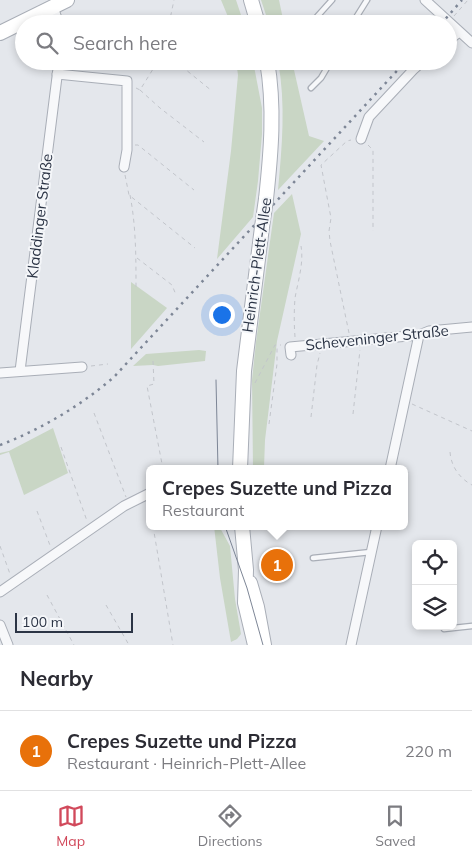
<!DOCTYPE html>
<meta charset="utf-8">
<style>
body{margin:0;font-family:Mulish,sans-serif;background:#f7f7f7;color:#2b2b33}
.controls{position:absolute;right:15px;bottom:15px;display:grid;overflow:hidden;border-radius:8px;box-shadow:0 2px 8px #0003}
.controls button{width:45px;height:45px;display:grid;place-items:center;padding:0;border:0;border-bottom:1px solid #e1e1e2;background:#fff;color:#2b2b33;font:25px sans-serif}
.scale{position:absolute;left:15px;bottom:12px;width:118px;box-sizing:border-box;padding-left:5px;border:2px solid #2b3445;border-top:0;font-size:14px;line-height:18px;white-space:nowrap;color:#2b3445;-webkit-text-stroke:4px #f4f6f9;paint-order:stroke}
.you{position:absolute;left:221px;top:314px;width:18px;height:18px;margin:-12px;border:4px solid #fff;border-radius:50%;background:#1a73e8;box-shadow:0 0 0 8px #1a73e833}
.badge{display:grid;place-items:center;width:32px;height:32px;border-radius:50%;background:#d1495b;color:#fff;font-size:16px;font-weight:700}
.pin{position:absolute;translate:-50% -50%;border:2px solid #fff;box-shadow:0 1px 5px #0006}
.popup{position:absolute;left:146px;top:465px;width:262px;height:65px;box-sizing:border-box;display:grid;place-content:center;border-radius:8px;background:#fff;filter:drop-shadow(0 1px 4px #0005);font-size:16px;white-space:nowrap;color:#7c7c81}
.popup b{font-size:19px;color:#2b2b33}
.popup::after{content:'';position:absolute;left:50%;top:100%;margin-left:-10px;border:10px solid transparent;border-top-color:#fff}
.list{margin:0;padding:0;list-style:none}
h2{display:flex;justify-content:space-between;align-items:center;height:65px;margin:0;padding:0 20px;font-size:21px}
h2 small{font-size:16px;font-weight:400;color:#7c7c81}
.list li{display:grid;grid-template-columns:32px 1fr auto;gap:15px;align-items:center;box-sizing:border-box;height:80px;padding:0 20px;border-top:1px solid #e1e1e2}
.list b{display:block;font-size:19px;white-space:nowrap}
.list p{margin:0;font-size:16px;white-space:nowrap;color:#7c7c81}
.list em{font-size:16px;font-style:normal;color:#7c7c81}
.icon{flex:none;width:28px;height:28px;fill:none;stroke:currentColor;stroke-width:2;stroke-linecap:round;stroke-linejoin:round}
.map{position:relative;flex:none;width:472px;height:645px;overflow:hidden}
.search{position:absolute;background:#fff;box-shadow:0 2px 8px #0003;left:15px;right:15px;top:15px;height:55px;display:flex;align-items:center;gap:12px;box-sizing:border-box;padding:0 18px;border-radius:28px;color:#7c7c81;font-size:19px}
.sheet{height:145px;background:#fff}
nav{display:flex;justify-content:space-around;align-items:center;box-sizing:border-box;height:70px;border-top:1px solid #e1e1e2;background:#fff;font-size:14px;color:#7c7c81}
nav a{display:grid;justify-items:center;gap:2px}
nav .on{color:#d1495b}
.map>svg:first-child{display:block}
.green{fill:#c9d6c5}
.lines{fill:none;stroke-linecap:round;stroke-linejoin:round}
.service-casing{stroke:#a9aeb7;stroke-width:7}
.minor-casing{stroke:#a9aeb7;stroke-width:11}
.secondary-casing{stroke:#a9aeb7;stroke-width:16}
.path{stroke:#c2c5cb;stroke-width:1;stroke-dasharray:4 4;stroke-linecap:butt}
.service{stroke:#f7f8fa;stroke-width:4.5}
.minor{stroke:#f7f8fa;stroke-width:9}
.secondary{stroke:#fff;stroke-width:14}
.tram{stroke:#7d8696;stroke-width:1}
.rail{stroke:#7d8696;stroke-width:2.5;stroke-dasharray:2.5 5;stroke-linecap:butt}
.secondary-bridge-casing{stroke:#a9aeb7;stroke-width:16;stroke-linecap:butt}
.secondary-bridge{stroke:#fff;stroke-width:14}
.labels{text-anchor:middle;stroke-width:4;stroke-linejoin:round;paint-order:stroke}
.street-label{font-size:15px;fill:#2b3445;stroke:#f4f6f9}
</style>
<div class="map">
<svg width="472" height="645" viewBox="0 0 472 645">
<rect width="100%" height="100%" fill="#e4e7ec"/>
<!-- green -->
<g class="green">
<path d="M221,0H236L244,24H231Z"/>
<path d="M261,0H279L284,24H269Z"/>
<path d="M236,61H253L262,108V134L258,181L253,217L217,259L231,151L238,75Z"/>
<path d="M278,61H292L309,136L324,141L278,190C282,147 286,104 278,61Z"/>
<path d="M292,194L301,234L277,341L265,440L264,468L253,469L252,380L256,342L274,213Z"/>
<path d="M131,282L167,308L131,349Z"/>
<path d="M199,350L206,351L205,361L158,366L153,365L133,366L146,354Z"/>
<path d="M53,428L68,473L24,495L9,452L0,455V453L9,451Z"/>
<path d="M214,526H219L230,546L235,599L241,634L237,639L231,642L220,578Z"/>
</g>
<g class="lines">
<defs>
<g id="service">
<path d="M297,24L314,20L332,0"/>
<path d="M352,24L367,0"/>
<path d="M311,88L321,78L331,61"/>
<path d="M313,558L371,552"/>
<path d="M444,629L472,626"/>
</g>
<g id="minor">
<path d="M425,0L472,43"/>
<path d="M53,7L59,24"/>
<path d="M448,41L459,32"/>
<path d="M57,74L127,81V150L124,167"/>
<path d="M361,139L369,117L413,70L423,61"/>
<path d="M291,355L290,347L419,335L429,331L472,327"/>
<path d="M20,371L59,61"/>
<path d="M0,373L82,367"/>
<path d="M390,469L419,335"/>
<path d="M0,592L124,506L150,493"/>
<path d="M0,625L8,645"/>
<path d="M351,645L377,526"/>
</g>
<g id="secondary">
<path d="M251,0L258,24"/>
<path d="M0,33L67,0"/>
<path d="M266,199C271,153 275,107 267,61"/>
<path d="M240,469L244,371L262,227"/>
<path d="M242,526L246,570L245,603L255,645"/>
<path d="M250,583L257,607L264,645"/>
</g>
</defs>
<!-- service casing -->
<use href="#service" class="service-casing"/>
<!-- minor casing -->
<use href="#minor" class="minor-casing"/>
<!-- secondary casing -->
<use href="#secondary" class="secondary-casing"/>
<!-- path -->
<g class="path">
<path d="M454,16L468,0"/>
<path d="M169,24L174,0"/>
<path d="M175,61L212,91"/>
<path d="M315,61L316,63"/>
<path d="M140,66V68H151V61"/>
<path d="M136,88L140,90L158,61"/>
<path d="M140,90L160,108L204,142"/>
<path d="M135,145H138L194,190"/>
<path d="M368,145L373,150V231"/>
<path d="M125,175L129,195L195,248"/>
<path d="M130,195C136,226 136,257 136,288"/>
<path d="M137,258L172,285L176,295"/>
<path d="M349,333L330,241L329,231L331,218L321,165L347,141L351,140"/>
<path d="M295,337C294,324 294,311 295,298C298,281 304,263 301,246"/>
<path d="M153,361L154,384L147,386L163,469"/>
<path d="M91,366L108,364"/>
<path d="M255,383L275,345H281"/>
<path d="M412,404L472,431"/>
<path d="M94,413L126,497"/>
<path d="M353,414L360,350"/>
<path d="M311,417L317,365L320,353"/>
<path d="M269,424L277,364V345"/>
<path d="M61,447L87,521"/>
<path d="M450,452C451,466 459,478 472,485"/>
<path d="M404,480L408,472"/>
<path d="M147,505L150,514"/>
<path d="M37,511L51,548"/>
<path d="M153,526L173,645"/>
<path d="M0,546L10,574"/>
<path d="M47,595L74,645"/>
<path d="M106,605L129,645"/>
</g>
<!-- service -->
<use href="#service" class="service"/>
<!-- minor -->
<use href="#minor" class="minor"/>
<!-- secondary -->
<use href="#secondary" class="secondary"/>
<!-- tram -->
<g class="tram">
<path d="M216,380L218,469"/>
<path d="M225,526L247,588L263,645"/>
</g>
<!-- rail -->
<g class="rail">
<path d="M441,24L462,0"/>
<path d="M0,445C42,429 80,406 114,377L406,61"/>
</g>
<defs>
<path id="secondary-bridge" d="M262,227L266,199"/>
</defs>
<!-- secondary-bridge casing -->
<use href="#secondary-bridge" class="secondary-bridge-casing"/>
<!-- secondary-bridge -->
<use href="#secondary-bridge" class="secondary-bridge"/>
</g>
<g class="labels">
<!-- street labels -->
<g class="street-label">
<text transform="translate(40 216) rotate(-83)" y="5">Kladdinger Straße</text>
<text transform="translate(257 265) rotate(-82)" y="5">Heinrich-Plett-Allee</text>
<text transform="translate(377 338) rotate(-6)" y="5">Scheveninger Straße</text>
</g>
</g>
</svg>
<div class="controls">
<button><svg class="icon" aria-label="locate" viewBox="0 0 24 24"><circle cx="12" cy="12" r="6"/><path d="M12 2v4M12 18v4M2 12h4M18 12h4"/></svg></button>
<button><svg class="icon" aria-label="layers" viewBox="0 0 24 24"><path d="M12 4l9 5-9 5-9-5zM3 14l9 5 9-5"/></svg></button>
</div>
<div class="scale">100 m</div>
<div class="you"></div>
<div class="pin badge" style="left:277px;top:565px;background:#e8710a">1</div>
<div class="popup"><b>Crepes Suzette und Pizza</b>Restaurant</div>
<div class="search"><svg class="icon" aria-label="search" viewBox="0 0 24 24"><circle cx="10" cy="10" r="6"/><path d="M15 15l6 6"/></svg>Search here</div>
</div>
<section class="sheet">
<h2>Nearby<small></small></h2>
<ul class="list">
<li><span class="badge" style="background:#e8710a">1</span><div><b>Crepes Suzette und Pizza</b><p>Restaurant · Heinrich-Plett-Allee</p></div><em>220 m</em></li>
</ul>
</section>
<nav>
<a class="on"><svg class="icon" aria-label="map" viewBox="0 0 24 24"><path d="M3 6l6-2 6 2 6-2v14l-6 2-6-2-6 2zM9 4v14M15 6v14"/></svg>Map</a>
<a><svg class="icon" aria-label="directions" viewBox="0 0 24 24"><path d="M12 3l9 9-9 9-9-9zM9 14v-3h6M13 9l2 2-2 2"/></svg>Directions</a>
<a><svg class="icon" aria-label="saved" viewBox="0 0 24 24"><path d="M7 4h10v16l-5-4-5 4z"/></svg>Saved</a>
</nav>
